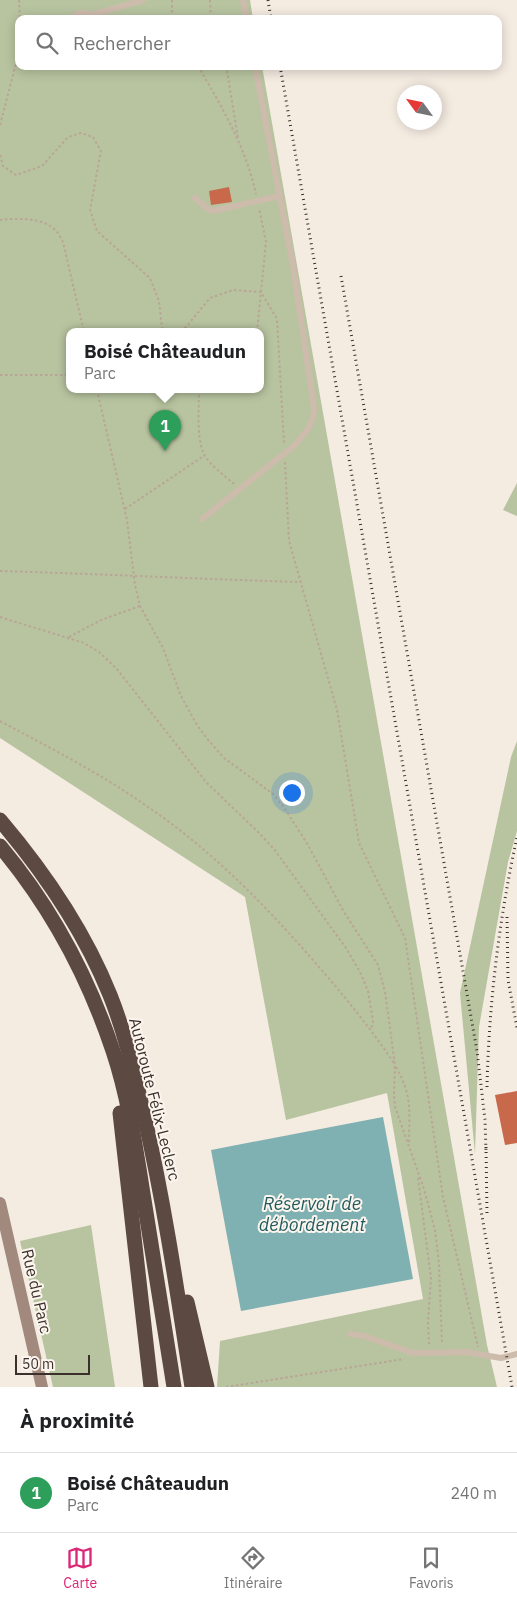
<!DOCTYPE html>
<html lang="fr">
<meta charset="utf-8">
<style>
body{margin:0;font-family:"IBM Plex Sans",sans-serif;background:#f6f6f6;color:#202124}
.compass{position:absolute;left:397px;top:85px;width:45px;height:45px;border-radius:50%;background:#fff;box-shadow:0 2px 12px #0003;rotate:303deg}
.scale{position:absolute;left:15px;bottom:12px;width:75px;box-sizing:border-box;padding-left:5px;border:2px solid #3b302b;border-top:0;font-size:14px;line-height:18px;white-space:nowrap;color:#3b302b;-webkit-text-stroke:4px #fbf5ee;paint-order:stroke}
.you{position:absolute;left:291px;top:792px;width:18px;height:18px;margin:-12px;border:4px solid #fff;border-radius:50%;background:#1a73e8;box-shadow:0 0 0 8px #1a73e833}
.badge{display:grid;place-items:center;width:32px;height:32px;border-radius:50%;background:#db2777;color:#fff;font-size:16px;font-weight:700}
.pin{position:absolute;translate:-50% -41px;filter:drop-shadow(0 1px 2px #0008)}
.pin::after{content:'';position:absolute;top:26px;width:18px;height:15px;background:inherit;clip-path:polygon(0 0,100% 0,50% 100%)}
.popup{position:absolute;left:66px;top:328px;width:198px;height:65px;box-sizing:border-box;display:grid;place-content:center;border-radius:10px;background:#fff;filter:drop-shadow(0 1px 4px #0005);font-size:16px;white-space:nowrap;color:#757577}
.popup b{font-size:19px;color:#202124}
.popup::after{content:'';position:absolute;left:50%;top:100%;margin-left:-10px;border:10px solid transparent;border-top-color:#fff}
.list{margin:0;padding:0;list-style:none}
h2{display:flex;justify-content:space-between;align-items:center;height:65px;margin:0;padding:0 20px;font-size:21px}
h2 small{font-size:16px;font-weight:400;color:#757577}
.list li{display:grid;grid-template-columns:32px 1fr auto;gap:15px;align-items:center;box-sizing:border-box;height:80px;padding:0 20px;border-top:1px solid #e0e0e0}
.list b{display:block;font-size:19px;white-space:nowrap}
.list p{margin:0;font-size:16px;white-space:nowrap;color:#757577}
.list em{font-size:16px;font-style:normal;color:#757577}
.icon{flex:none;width:28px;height:28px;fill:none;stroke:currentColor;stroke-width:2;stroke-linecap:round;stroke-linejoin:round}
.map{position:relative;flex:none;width:517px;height:1387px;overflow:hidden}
.search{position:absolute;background:#fff;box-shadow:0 2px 12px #0003;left:15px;right:15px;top:15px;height:55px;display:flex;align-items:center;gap:12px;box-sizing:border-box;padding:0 18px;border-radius:10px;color:#757577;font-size:19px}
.sheet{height:145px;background:#fff}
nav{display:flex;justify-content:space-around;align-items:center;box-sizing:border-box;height:70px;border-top:1px solid #e0e0e0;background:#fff;font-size:14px;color:#757577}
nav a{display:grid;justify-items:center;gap:2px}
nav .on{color:#db2777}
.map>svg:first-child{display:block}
.green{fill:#b8c4a0;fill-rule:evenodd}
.water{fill:#7fb0b2}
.building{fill:#c8694b}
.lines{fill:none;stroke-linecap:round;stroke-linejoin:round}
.path{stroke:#b9a596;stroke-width:2;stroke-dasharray:2.5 2.5;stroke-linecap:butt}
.lane{stroke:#cdbbac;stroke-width:6}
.secondary{stroke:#a18a7d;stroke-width:12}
.highway{stroke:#5c4a42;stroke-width:15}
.rail{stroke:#3b302b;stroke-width:3;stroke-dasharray:1 4;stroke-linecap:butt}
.labels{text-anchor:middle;stroke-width:4;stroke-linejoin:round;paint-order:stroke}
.street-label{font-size:16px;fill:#3b302b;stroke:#fbf5ee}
.water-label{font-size:18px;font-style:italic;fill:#1f5a5e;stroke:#fbf5ee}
</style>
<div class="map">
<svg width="517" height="1387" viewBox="0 0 517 1387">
<rect width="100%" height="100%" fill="#f4ebe1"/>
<!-- green -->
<g class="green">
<path d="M0,0H250L253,19H19V66H262L487,1345L497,1387H217L220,1341L423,1299L387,1093L286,1120L245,897L0,738ZM70,332H260V390H70Z"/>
<path d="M517,483V516L503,510Z"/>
<path d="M517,741V831L508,862L479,1027L475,1154L460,993L511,757Z"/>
<path d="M91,1225L115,1387H53L20,1241Z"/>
</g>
<!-- water -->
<path class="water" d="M383,1117L413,1279L241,1311L211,1150Z"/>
<!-- building -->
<g class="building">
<path d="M229,187L232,202L211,205L209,191Z"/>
<path d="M517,1091V1143L505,1145L495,1095Z"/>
</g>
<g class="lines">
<!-- path -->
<g class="path">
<path d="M19,0L20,19"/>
<path d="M172,0V13L173,19"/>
<path d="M210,0L211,19"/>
<path d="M198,66C222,107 246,148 256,194"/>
<path d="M225,66L227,71L238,138"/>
<path d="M0,125L19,52"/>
<path d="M0,155L3,166L16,175L42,166L68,137L81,133L93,137L101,151L90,210L97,231L150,278L159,301L162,328L168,332"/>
<path d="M0,220C17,218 45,217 57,232C59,234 61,239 63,242L84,332"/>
<path d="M175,332L186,327L210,298L233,290L261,292L277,319L284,443"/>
<path d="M257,332L266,242L259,208"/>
<path d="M0,375H70"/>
<path d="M97,390L127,520L135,585L140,606L163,648L181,696L197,725L209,741L224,758L273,794L285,809L308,845L344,912L378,965L385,992L395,1065L394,1094L395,1107L424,1189L435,1230L439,1264L442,1344"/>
<path d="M199,390C199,408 196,441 205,456C212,467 225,476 234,484"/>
<path d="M285,462L289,541L337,710L359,843L405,938L443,1197L478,1347"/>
<path d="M125,509L205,455"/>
<path d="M0,571C100,574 200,579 300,582"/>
<path d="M0,617L84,643L99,652L116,668L206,782L258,832L274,849L346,948L360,972L368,991L373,1021L371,1030"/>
<path d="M69,637L101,620L140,606"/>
<path d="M0,721C50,748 102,774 148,807C214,852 267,907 319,967C346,998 371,1029 394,1063"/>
<path d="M396,1067C413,1097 409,1112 409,1144"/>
<path d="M418,1178L431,1278L428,1322L429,1344"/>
<path d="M226,1387L404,1359"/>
</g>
<!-- lane -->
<g class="lane">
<path d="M243,0L247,19"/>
<path d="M72,19C76,11 83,12 91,15"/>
<path d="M87,19L91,15L143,0"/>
<path d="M195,198L208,209L213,211L279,196"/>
<path d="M202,519L295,445L308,429L313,418L314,409L312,394L293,266L255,66"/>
<path d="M350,1334L364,1336L413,1353L466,1352L501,1358L517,1354"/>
</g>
<!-- secondary -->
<path class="secondary" d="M0,1203L42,1387"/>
<!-- highway -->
<g class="highway">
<path d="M0,820C45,873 84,930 110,995C126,1035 135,1077 145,1119C165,1207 178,1297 192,1387"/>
<path d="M0,846C51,907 88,976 113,1051C129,1099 136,1150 144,1200C154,1262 164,1325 174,1387"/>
<path d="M120,1113L151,1387"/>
<path d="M187,1302L207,1387"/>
</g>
<!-- rail -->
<g class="rail">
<path d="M268,0L271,19"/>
<path d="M280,66L512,1387"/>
<path d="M341,276L477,1051L485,1120L486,1152"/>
<path d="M507,917L508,980L517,1028"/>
<path d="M487,1087C489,1002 499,920 517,837"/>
<path d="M486,1147L487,1214"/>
</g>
</g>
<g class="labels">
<!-- street labels -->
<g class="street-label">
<text transform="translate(155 1099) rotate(76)" y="6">Autoroute Félix-Leclerc</text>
<text transform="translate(37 1291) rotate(77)" y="6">Rue du Parc</text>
</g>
<!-- water labels -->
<g class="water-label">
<text x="312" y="1210">Réservoir de<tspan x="312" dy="21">débordement</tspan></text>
</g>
</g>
</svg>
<svg class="compass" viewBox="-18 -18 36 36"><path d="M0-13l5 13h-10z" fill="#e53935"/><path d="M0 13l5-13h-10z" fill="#757577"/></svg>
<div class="scale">50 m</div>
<div class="you"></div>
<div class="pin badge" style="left:165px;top:451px;background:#2e9e5b">1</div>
<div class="popup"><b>Boisé Châteaudun</b>Parc</div>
<div class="search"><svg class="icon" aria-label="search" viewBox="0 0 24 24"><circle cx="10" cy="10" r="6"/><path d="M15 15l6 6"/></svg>Rechercher</div>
</div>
<section class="sheet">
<h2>À proximité<small></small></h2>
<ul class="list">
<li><span class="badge" style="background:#2e9e5b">1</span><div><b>Boisé Châteaudun</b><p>Parc</p></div><em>240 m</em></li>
</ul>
</section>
<nav>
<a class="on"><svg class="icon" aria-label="map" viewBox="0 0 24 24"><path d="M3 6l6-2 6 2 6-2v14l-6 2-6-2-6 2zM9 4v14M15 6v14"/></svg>Carte</a>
<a><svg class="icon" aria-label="directions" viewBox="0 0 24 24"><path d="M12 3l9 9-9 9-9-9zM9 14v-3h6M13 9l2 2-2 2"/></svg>Itinéraire</a>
<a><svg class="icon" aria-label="saved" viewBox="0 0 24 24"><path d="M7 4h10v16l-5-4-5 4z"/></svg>Favoris</a>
</nav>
